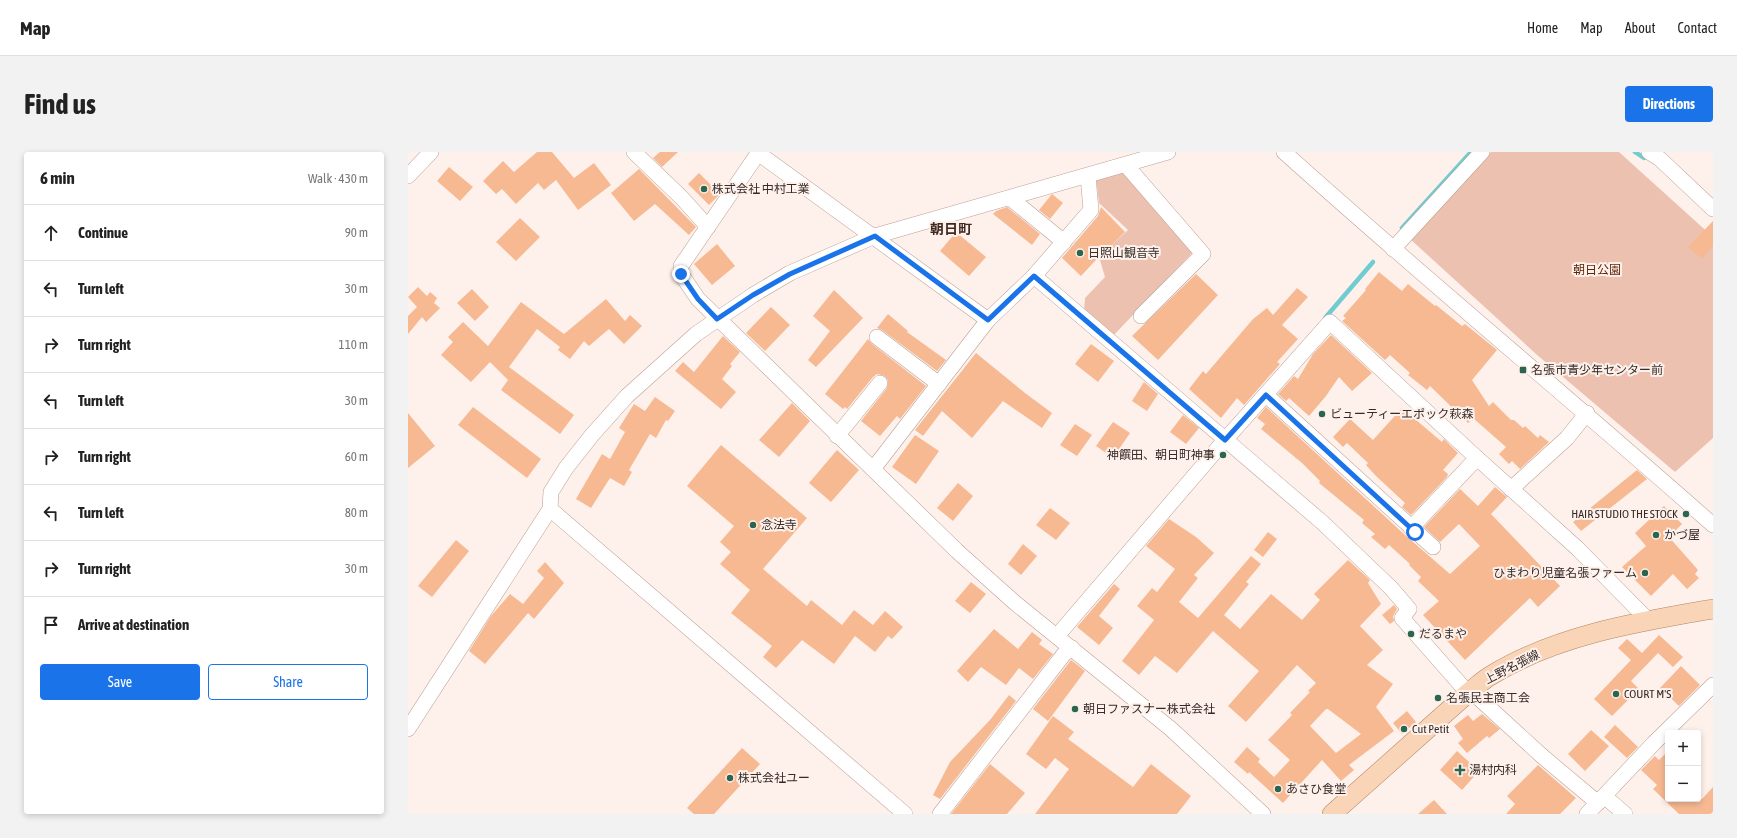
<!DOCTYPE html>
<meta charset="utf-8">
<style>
body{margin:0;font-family:"Asap Condensed","Noto Sans JP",sans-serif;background:#f2f2f2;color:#222}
.controls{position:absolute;right:12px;bottom:12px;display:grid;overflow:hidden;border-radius:4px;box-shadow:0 2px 6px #0003}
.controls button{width:36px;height:36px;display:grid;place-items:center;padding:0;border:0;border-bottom:1px solid #e0e0e0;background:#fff;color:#222;font:20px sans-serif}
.stop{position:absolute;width:12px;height:12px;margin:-9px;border:3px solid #1a73e8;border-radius:50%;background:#fff}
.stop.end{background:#1a73e8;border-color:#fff;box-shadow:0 1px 4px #0008}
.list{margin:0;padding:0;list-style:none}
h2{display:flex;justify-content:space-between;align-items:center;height:52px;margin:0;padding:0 16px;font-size:17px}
h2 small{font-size:13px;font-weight:400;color:#767676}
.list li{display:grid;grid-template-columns:26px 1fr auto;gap:12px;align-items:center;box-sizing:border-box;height:56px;padding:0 16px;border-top:1px solid #e0e0e0}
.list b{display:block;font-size:15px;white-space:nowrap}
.list em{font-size:13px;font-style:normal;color:#767676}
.actions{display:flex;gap:8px;padding:12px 16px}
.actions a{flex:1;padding:9px 0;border:1px solid #1a73e8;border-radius:4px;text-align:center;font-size:14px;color:#1a73e8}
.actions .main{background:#1a73e8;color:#fff}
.icon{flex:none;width:22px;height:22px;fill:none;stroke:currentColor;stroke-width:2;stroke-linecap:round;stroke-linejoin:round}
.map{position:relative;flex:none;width:1305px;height:662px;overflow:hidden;border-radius:4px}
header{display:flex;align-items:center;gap:24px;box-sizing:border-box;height:56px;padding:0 20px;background:#fff;border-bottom:1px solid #e0e0e0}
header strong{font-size:19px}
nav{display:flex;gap:22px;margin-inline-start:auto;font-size:14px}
.intro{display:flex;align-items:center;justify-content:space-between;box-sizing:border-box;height:96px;padding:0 24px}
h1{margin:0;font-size:28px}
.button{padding:10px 18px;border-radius:4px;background:#1a73e8;color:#fff;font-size:14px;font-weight:700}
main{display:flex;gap:24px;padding:0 24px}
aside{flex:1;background:#fff;border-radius:4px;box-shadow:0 2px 6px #0003}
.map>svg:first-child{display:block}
.green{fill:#edc1af}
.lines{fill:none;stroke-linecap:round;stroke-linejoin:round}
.stream{stroke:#70ccd0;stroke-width:4.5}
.building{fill:#f7b992;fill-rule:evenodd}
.minor-casing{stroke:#bb9f93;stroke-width:16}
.major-casing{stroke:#b28664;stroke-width:20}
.minor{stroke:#fff;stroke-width:15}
.major{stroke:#f9d4b6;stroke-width:19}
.route{stroke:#1a73e8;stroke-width:5}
.poi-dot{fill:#2b654e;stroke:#fef1ec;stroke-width:1.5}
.labels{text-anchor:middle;stroke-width:4;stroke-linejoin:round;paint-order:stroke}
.poi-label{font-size:12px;fill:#362b26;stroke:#fef1ec;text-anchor:start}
.park-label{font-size:12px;fill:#602507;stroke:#fef1ec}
.street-label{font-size:12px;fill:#362b26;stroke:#fef1ec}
.quarter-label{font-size:14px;font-weight:bold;fill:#402920;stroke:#fef1ec}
</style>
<header>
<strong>Map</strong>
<nav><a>Home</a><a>Map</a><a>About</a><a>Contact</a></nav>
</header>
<div class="intro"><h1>Find us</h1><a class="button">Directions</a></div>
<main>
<aside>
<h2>6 min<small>Walk · 430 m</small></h2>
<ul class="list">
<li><svg class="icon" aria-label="ahead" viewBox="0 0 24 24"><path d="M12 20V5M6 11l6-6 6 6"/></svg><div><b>Continue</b></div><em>90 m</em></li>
<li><svg class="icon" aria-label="left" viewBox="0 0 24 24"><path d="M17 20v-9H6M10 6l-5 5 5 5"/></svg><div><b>Turn left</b></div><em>30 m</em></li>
<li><svg class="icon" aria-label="right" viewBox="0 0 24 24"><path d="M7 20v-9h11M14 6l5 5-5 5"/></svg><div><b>Turn right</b></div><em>110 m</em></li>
<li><svg class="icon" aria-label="left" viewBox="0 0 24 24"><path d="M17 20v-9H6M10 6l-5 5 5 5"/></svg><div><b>Turn left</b></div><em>30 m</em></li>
<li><svg class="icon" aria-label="right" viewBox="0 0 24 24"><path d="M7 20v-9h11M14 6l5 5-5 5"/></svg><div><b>Turn right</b></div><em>60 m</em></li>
<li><svg class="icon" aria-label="left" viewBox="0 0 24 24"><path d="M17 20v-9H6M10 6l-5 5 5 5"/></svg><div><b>Turn left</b></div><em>80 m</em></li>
<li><svg class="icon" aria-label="right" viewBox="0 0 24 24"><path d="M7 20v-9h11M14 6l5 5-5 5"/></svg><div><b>Turn right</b></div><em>30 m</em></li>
<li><svg class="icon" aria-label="arrive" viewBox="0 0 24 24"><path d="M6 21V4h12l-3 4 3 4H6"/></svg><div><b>Arrive at destination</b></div></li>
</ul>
<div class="actions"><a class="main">Save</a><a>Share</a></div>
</aside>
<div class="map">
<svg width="1305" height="662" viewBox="0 0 1305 662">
<rect width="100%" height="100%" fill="#fef1ec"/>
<!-- green -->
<g class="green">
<path d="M1083,0H1211L1305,85V286L1267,320L1128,202L1001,86Z"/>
<path d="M716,18L784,101L703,186L676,159L677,146L697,125L691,105L720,78L691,51L688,25Z"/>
</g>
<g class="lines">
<!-- stream -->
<g class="stream">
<path d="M1227,0L1236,6L1240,3"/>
<path d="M994,76L1063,0"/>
<path d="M917,166L965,110"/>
</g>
</g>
<!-- building -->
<g class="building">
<path d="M129,0H144L166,26L186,11L203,33L170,58L148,28L136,38L130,31L108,52L94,37L88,42L75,29L95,9L106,20Z"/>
<path d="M252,0H270L254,15L245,6Z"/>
<path d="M41,15L65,35L52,49L29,29Z"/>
<path d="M231,17L288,75L281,83L247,52L226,69L203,41Z"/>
<path d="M291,21L312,42L301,53L280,32Z"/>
<path d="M644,42L655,51L642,67L631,58Z"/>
<path d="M599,55L632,82L624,93L585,62L588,59Z"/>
<path d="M693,55L717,80L700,97L699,96L673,124L654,106L690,64Z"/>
<path d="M112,66L132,85L108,109L88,90Z"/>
<path d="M1305,69V93L1294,107L1280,95Z"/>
<path d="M548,80L578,105L561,124L532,99Z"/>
<path d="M309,92L327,114L304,133L286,112Z"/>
<path d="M971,120L994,139L1000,132L1027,154L1028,153L1054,174L1057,172L1089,198L1064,228L1081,254L1085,250L1103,268H1106L1115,276L1117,274L1130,286L1132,283L1141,290L1112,317L1104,309L1101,312L1091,302L1098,295L1065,266L1060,271L1022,234L1019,238L1000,223L1002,221L982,203L977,208L934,169L938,166L935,164L958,138L957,137Z"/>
<path d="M788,122L810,143L750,208L724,184Z"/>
<path d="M10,135L19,144L22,140L29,146L26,151L32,156L18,170L14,165L0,182V164L9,155L0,145Z"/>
<path d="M889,136L900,145L874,173L890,187L869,210L872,212L836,253L829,246L813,266L781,237L795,219L798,222L845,167L859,156L865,163Z"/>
<path d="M64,137L81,155L67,169L49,151Z"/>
<path d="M426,138L455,166L408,215L400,208L422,179L405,164Z"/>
<path d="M198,147L217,169L222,163L234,174L216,192L201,177L181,194L176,189L162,207L150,198L152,195L129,177L101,215L166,263L152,282L93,238L100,228L82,210L63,230L33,203L45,190L40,185L55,170L80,194L113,150L156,182Z"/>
<path d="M363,155L382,173L357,199L338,181Z"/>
<path d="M480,162L500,179L499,180L538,208L529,219L474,178L469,176Z"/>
<path d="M923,183L964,221L944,239L931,225L918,244L901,264L881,246L878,249L870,242L886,224L890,227L905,202Z"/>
<path d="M315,184L332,200L322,212L324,214L314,227L328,240L313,257L267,219L275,210L286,220Z"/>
<path d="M460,187L464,192L518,234L492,267L489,264L472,284L453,269L479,236L480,228L477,224L469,222L465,225L439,257L437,255L435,257L417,242Z"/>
<path d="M683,192L706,209L690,230L667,212Z"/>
<path d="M568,201L617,241L644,261L634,276L595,249L564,286L534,259L515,284L507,278Z"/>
<path d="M736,230L750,242L739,259L724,249Z"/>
<path d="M247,245L267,259L260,269L258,268L248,286L242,282L221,318L224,320L216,334L202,326L183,356L168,347L194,302L202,307L217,280L211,276L226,252L237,259Z"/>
<path d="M384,251L402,269L371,305L351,288Z"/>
<path d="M65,255L133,307L119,326L50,273Z"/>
<path d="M858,255L997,383L1042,422L1072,394L1051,372L1032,390L1016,375L1052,337L1070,354L1087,335L1099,345L1083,362L1152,434L1130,455L1122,446L1057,508L1015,463L1031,449L1010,429L1013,425L1001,413L1002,412L981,393L977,397L963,385L967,382L954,371L956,368L911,331L912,329L894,311L853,277L857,272L849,266Z"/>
<path d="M994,256L1034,290L1036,287L1050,301L1035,318L1040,322L1039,325L1003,363L994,355L997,351L968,324L958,313L960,311L939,291L935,295L925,285L942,267L965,288Z"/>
<path d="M0,261L27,294L0,316Z"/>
<path d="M775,263L791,276L778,292L762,280Z"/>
<path d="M705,270L722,281L705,306L688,294Z"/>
<path d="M667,272L684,283L669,304L652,293Z"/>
<path d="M507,283L531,299L508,332L484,315Z"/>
<path d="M313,293L399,366L355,417L399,454L403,448L434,473L446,458L465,473L477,459L495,475L484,487L480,484L467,500L447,484L426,512L394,488L368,516L355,505L364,494L323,461L342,438L312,412L323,400L312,390L326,374L279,334Z"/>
<path d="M429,298L451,318L423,350L401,331Z"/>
<path d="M1229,318L1239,327L1173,379L1165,370Z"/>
<path d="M550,331L565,344L545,369L529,356Z"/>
<path d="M1256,354L1274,372L1261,385L1290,418L1287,422L1291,426L1279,437L1265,422L1243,444L1214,415L1238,394L1227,381Z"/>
<path d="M642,356L662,371L648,388L628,373Z"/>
<path d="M761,367L788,385L806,401L786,423L790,426L771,450L790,466L843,404L853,412L838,430L841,432L816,463L832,477L863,442L894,468L912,448L906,442L940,408L962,428L960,431L973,452L952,474L975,498L959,513L985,532L968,555L986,579L941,613L946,618L933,629L914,608L875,651L841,620L840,622L826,610L839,595L852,607L850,610L866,625L882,608L860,588L884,563L882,561L902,540L900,539L908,531L889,513L838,570L820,554L851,519L805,479L769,521L747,504L731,523L714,509L746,468L729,454L744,436L749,440L767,417L738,394ZM918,557H920L953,582L928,601L902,574Z"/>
<path d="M860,380L869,387L855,405L846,398Z"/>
<path d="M48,388L61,399L24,445L10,434Z"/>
<path d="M615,392L629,404L613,423L600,412Z"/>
<path d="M137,410L156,431L126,467L120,461L77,512L61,499L83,464L102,442L115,452L136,426L129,419Z"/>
<path d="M563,430L578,442L562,461L547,449Z"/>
<path d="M706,432L712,437L691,464L705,476L691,493L669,475Z"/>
<path d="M986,453L989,457L985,464L986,469L982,472L974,463Z"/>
<path d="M586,477L610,497L624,480L634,488L631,492L645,502L625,527L611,516L598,533L573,515L560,530L549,519Z"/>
<path d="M1251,483L1275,505L1265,515L1250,501L1223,529L1231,537L1204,564L1186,547L1223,508L1210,496L1219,487L1234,501Z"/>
<path d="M663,508L677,519L640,569L625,557Z"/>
<path d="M1273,514L1292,533L1271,554L1252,536Z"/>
<path d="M601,543L608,549L532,647L525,643L542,610L582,568Z"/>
<path d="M999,559L1008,570L994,582L985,571Z"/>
<path d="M1074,562L1092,577L1081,586L1079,584L1059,601L1050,591L1055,587L1046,574L1060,563L1065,569Z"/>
<path d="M645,564L666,580L660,587L725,635L743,612L783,644L769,662H627L661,617L647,606L638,617L618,602Z"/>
<path d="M1207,573L1230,595L1219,606L1196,585Z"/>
<path d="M1183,578L1201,594L1177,619L1160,602Z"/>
<path d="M334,596L352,612L306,662H286L279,656Z"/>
<path d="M1049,599L1071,619L1054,638L1032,618Z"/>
<path d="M1260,599V647H1294L1305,635V662H1271L1245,637L1249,633L1233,618L1247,604L1251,608Z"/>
<path d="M582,612L617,641L599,662H543Z"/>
<path d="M1130,613L1168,646L1152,662H1098L1107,652L1099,644Z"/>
<path d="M1026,648L1039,662H1010Z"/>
</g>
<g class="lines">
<defs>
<g id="minor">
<path d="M226,0L274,46L300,75"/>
<path d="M351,0L273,114V122L290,147L549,399L606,450L763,577L855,662"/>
<path d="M876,0C1017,127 1163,247 1305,373"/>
<path d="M1241,0L1252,7L1305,57"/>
<path d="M350,1L580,168"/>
<path d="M718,13L795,102L733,164"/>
<path d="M0,24L23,0"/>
<path d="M602,46L656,90"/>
<path d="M985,97L1074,0"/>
<path d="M626,124L915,371L983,436L1001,457L994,466L1060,541"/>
<path d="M469,185L531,232"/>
<path d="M858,243L1025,395"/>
<path d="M429,284L472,231"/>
<path d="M465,317L580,168L626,124L683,58L680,24"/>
<path d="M1103,337L1159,286L1179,261"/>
<path d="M142,357L497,662"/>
<path d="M1003,376L1069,306"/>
<path d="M649,484L817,288L922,170L1069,306L1169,396L1240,468"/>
<path d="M1063,539L1134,604L1190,651"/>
<path d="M0,577L142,357L143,340L158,316L184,283L219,244L288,182L345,143L382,121L467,84L760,0"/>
<path d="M1196,644L1217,662"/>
<path d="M532,662L656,502L664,496"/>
<path d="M1179,662L1246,591L1305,533"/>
</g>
<path id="major" d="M924,662L1060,541C1068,535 1074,529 1082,524C1148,483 1230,470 1305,457"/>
</defs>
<!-- minor casing -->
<use href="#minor" class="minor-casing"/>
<!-- major casing -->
<use href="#major" class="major-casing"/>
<!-- minor -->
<use href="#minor" class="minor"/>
<!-- major -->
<use href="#major" class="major"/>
</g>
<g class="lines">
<!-- route -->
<path class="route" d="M273,122L290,147L309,167L345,143L382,122L467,84L580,168L626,124L817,288L858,243L1007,380"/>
</g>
<!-- markers -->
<g class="poi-dot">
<circle cx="296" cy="37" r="4"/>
<circle cx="672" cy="101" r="4"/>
<rect x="1111" y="214" width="8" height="8" rx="2"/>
<circle cx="914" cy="262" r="4"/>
<circle cx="815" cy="303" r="4"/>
<circle cx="1278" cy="362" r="4"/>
<circle cx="345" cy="373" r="4"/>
<circle cx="1248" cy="383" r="4"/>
<circle cx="1237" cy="421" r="4"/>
<circle cx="1003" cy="482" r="4"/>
<circle cx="1208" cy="542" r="4"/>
<circle cx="1030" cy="546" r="4"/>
<circle cx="667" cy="557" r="4"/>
<circle cx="996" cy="577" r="4"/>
<path d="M1050 612h4v4h4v4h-4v4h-4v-4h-4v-4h4z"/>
<circle cx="322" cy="626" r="4"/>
<circle cx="870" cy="637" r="4"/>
</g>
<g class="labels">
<!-- poi labels -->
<g class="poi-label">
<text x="304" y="41">株式会社 中村工業</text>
<text x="680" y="105">日照山観音寺</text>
<text x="1123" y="222">名張市青少年センター前</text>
<text x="922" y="266">ビューティーエポック萩森</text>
<text x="807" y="307" text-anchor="end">神饌田、朝日町神事</text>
<text x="1270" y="366" text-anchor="end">HAIR STUDIO THE STOCK</text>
<text x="353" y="377">念法寺</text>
<text x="1256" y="387">かづ屋</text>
<text x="1229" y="425" text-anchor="end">ひまわり児童名張ファーム</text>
<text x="1011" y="486">だるまや</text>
<text x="1216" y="546">COURT M'S</text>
<text x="1038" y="550">名張民主商工会</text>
<text x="675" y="561">朝日ファスナー株式会社</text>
<text x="1004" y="581">Cut Petit</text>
<text x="1061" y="622">湯村内科</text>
<text x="330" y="630">株式会社ユー</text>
<text x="878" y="641">あさひ食堂</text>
</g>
<!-- park labels -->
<g class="park-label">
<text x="1189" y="122">朝日公園</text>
</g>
<!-- street labels -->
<g class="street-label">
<text transform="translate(1104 515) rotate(-27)" y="4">上野名張線</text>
</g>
<!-- quarter labels -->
<g class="quarter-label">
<text x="543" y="82">朝日町</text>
</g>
</g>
</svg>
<div class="controls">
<button>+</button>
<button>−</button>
</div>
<div class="stop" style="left:1007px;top:380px"></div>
<div class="stop end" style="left:273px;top:122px"></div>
</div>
</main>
